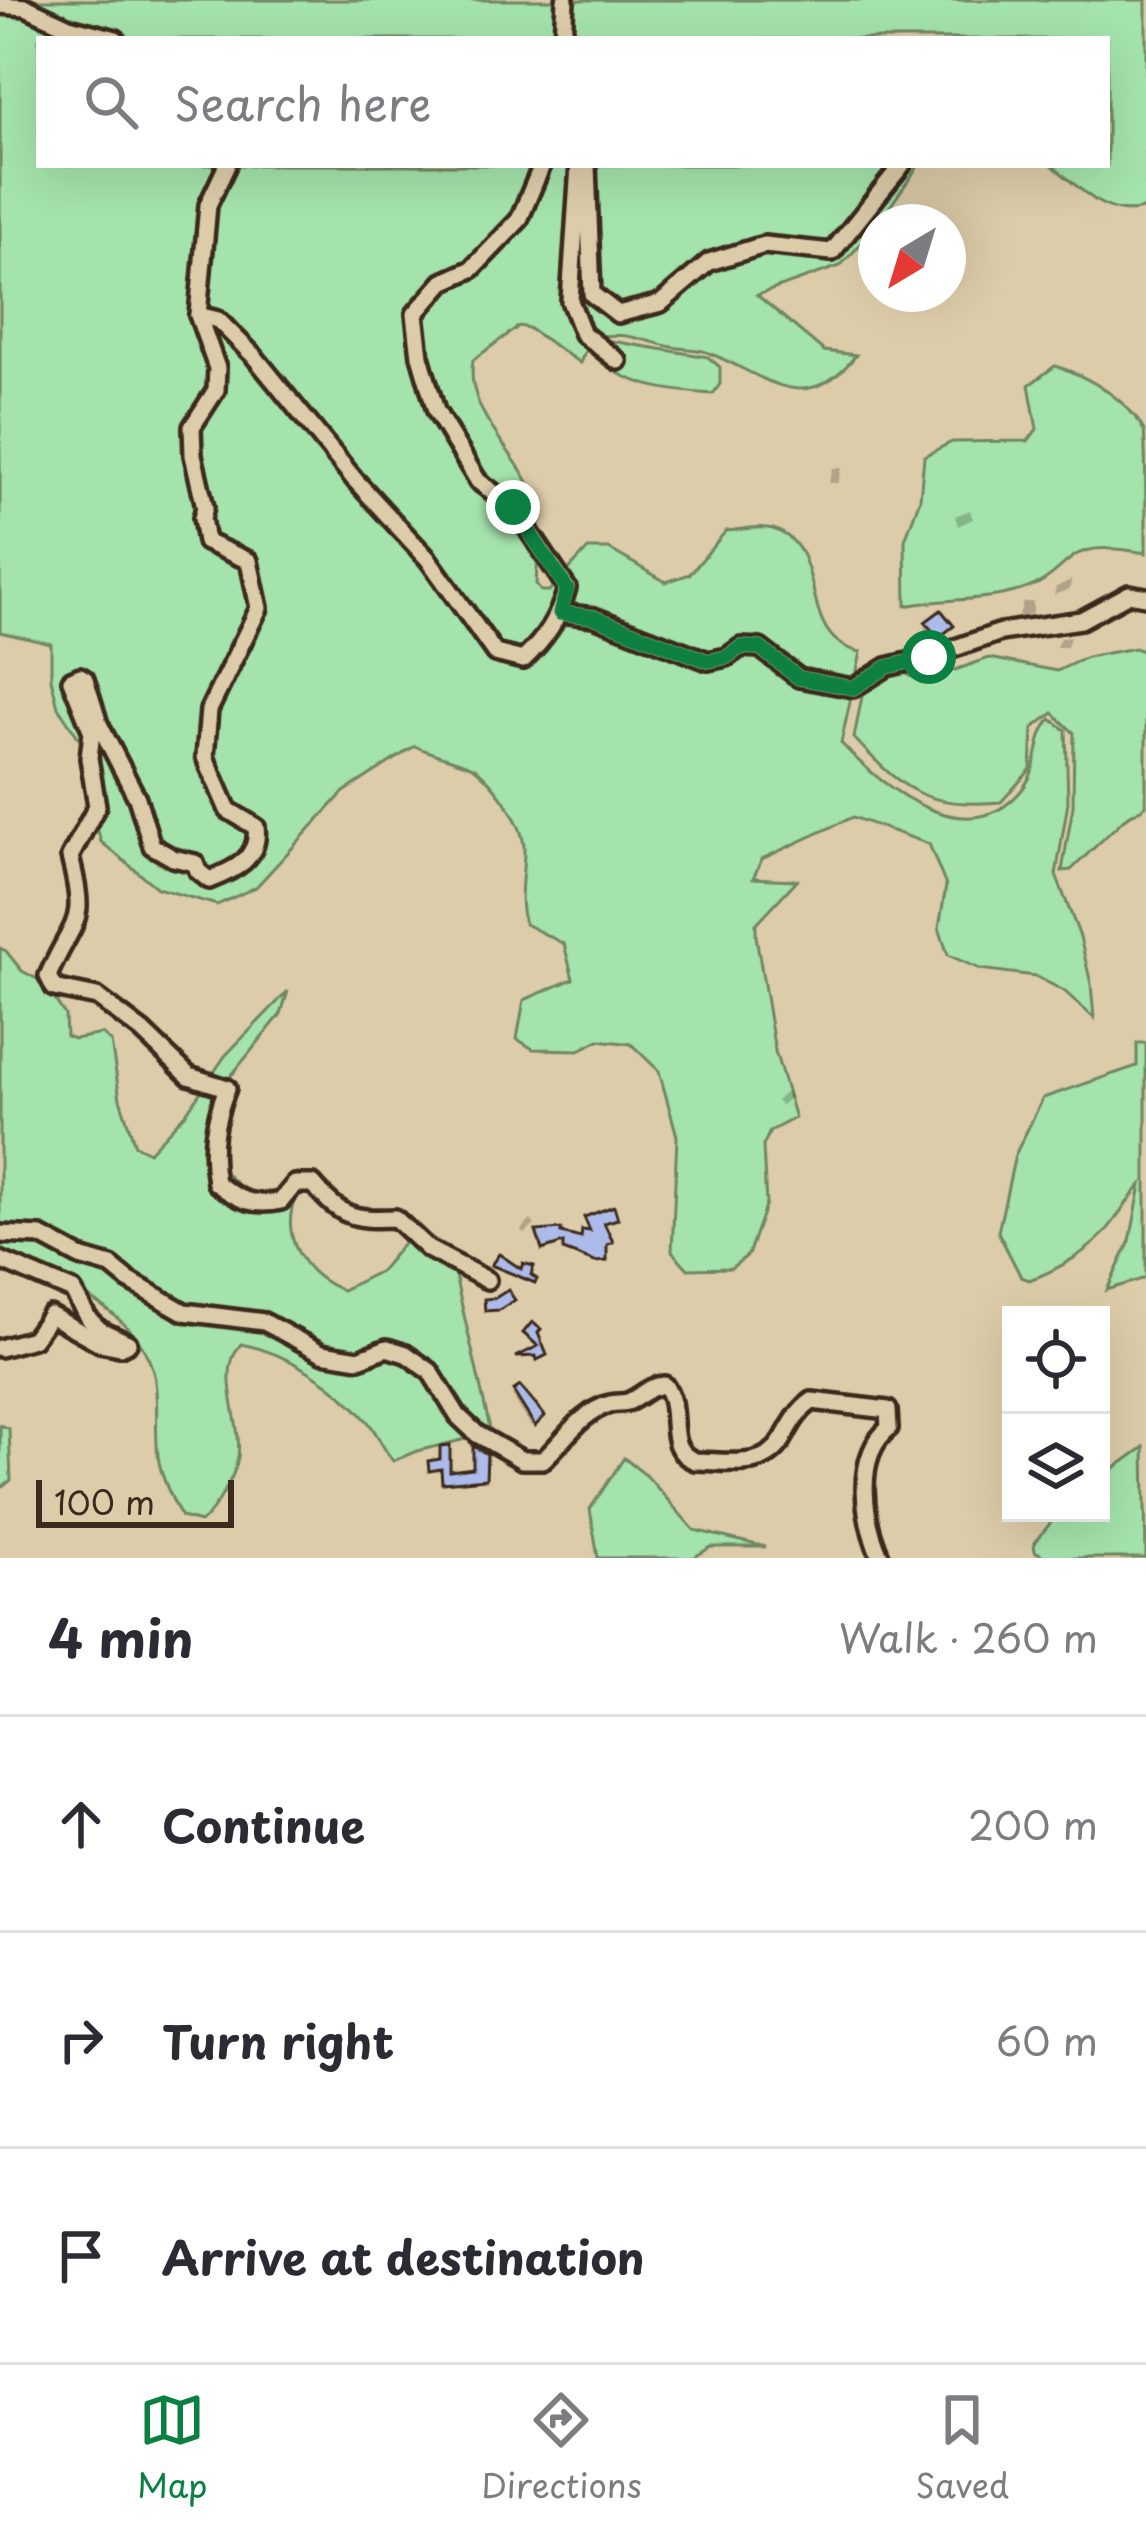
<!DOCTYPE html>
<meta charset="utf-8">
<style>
body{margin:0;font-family:"Playpen Sans",sans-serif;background:#f7f7f7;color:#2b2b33}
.controls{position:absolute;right:36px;bottom:36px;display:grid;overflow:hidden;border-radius:0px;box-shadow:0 12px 48px #0002}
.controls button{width:108px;height:108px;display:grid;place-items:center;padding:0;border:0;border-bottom:3px solid #e1e1e2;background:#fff;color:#2b2b33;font:60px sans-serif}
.compass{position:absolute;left:858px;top:204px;width:108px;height:108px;border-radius:50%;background:#fff;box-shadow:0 12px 48px #0002;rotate:218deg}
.scale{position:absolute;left:36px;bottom:30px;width:198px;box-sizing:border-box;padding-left:12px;border:6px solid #3b2a1e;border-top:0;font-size:33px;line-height:42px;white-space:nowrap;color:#3b2a1e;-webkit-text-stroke:9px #ddcca9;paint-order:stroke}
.stop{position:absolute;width:36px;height:36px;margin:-27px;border:9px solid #0b8043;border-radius:50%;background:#fff}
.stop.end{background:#0b8043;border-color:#fff;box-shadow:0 3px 12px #0008}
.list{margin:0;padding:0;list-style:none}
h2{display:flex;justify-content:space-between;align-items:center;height:156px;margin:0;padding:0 48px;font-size:51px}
h2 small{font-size:39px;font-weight:400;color:#7c7c81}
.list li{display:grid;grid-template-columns:78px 1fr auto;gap:36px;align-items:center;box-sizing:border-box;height:216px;padding:0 48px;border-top:3px solid #e1e1e2}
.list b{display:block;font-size:45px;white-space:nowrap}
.list em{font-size:39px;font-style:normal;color:#7c7c81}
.icon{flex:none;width:66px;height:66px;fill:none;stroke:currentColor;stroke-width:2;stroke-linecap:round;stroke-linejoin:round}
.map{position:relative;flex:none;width:1146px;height:1558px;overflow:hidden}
.search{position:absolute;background:#fff;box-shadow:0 12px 48px #0002;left:36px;right:36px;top:36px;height:132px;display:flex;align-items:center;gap:30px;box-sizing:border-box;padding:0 42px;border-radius:0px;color:#7c7c81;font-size:45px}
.sheet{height:804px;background:#fff}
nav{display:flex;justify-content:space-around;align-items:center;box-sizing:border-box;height:168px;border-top:3px solid #e1e1e2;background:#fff;font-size:33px;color:#7c7c81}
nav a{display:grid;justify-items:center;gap:6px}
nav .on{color:#0b8043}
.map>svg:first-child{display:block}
.green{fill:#a4e3ab;stroke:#708664;stroke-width:3}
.shadow{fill:#0003}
.building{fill:#acbbea;stroke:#3b2a1e;stroke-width:3}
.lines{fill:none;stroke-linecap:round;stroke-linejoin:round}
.minor-casing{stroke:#3b2a1e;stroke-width:24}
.minor{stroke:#ddcca9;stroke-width:15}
.route{stroke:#0b8043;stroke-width:15}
</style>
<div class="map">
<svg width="1146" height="1558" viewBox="0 0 1146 1558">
<rect width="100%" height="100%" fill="#ddcca9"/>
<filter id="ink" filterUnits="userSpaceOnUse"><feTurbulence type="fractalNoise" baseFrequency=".00833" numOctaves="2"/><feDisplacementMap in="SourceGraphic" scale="24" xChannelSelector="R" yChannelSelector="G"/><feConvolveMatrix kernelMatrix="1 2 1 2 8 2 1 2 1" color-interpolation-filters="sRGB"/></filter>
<g filter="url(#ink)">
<!-- green -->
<g class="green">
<path d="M0,0H1146V208C1107,221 1080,188 1052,165H1107V39H39V165H919L873,231L840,266L757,295L824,351L856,355C805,420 767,376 709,353C698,348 685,350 672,347C635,339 632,332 591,337L580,363L528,328L519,326L473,360C464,414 519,452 535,498C543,523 537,560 536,585L541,591H549L588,549H609L666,582L690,574L726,531C740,530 759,525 773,529C833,549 793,638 861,652L841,743C883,789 971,857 1024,787C1041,765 1033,738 1051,719L1066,730L1068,802L1056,875L1080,937L1091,984L1094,1018L1064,991L1035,976L980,969L948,955L939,928L946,886L929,844L853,817L762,859L753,878L797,880L756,924V936L775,1051L795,1118L770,1131L763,1146L766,1204L748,1255L731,1268L688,1269L672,1251L677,1136L659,1071L631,1044L599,1040L579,1050L533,1049L517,1039L524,1000L573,979L564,944L525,924C517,898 524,876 524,849C524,823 496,786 476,769C469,763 430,754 415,746L344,792L256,887L217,905L157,888L101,842L87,791L86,749L58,707L51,678V644L0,632Z"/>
<path d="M611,341L708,357L720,367V384L713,394C669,391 624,386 592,354L597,343Z"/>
<path d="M1055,366C1086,375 1129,400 1144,431C1146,448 1146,530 1146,553C1124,550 1092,543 1073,557C1060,566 1050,579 1035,585C995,603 947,597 906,606L905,540L920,499L924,456L952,442L1028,441L1037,429L1029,385Z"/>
<path d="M1134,648L1146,652V806L1124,819L1071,870L1062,871L1073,806L1074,733L1053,713L1033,728L1031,769L1001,802C926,808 904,792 854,738L863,691L902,671L921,682L989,658L1057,671L1087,657Z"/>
<path d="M0,948L6,951L22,971L43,982L65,1015L66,1036L74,1039L102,1034L111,1042L120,1099L135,1145L149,1152L186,1113L225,1056L288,991L281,1014L226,1082L218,1166L245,1191L296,1196C279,1237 304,1275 342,1290L380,1271L405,1241L424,1231L453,1267L491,1433L417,1451L393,1461C383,1449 378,1434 368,1422C337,1385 288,1353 241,1344C215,1373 243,1422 238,1457C236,1475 215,1511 201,1522L181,1517C172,1498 160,1476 158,1455C154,1429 160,1397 153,1371C135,1308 55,1278 0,1257Z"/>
<path d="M1137,1043H1146V1278L1107,1290L1130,1241L1141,1185C1129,1198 1121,1212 1111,1225C1094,1249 1056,1271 1029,1280L1021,1277L998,1232L1015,1155L1043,1098L1137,1066Z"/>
<path d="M0,1425L9,1429L11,1480L0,1489Z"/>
<path d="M1144,1447L1146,1558H1047L1035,1551L1034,1544L1058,1513H1101V1478Z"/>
<path d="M624,1458L647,1476L694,1530L766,1547H711L693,1558H598L590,1509Z"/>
</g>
<!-- shadow -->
<g class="shadow">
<path d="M833,468H842L838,483H829Z"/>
<path d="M970,510L973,519L958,526L955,516Z"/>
<path d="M1071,580L1070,589L1054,595L1056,587Z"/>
<path d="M1023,602H1033V613L1018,619Z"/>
<path d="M940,614L950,626L933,640L924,628Z"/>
<path d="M1070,637L1067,647H1056L1060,638Z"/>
<path d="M786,1092L790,1097L780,1106L776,1101Z"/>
<path d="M531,1220L535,1225L524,1234L521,1230Z"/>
<path d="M586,1220L601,1223L603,1262L592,1263L562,1251V1243L541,1250L538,1234L581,1241L590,1234Z"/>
<path d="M519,1390L541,1416L531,1426L512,1396Z"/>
</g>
<!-- building -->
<g class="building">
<path d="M941,610L954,626L938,638L925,622Z"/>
<path d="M614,1206L618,1219L604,1223L613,1242L607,1245V1261L595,1262L563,1250V1243L542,1250L536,1231L561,1229V1233L581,1238L582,1230L590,1231L584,1217Z"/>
<path d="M499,1254L521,1269L523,1263L534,1266L531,1275L537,1279L535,1283L491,1265Z"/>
<path d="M508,1290L515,1300L499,1310L485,1311L484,1299L495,1298Z"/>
<path d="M532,1322L541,1329L538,1333L547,1355L537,1360L536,1356L516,1357L538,1346L523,1333Z"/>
<path d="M520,1386L545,1416L535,1426L513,1391Z"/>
<path d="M450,1445V1471L473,1468V1446L487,1454L486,1479L442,1483L441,1469L429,1471L428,1461L440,1459V1446Z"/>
</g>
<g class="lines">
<defs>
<g id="minor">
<path d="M0,5L26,7L69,27L116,39"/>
<path d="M563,39L565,0"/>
<path d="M579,165L570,301L583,334L618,361"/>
<path d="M587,165L592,294L618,314L661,303L709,262L764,245L832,252L902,165"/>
<path d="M198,315L208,205L227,165"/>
<path d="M560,613L594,617L708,661L727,657L741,647L760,648L799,678L853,688L887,667L929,657L1001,632L1081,620L1129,594L1146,597"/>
<path d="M0,1234L41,1236L80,1257L111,1266L128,1280L184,1312L264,1322L322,1353L359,1359L387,1348L406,1354L430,1371L458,1416L477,1434L522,1460H543C563,1442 582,1411 610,1404C617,1402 624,1404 630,1401C643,1395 649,1386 664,1385C684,1409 661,1448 695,1461C727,1461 765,1471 783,1439C792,1423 797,1412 812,1401L888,1410L889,1428C853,1457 864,1521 881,1558"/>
<path d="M0,1260L73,1291L88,1318L100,1330L128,1343L120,1347L100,1343L50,1315L33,1339L0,1348"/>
<path d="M487,1280L428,1249L395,1218C353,1220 341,1217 313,1184H295L281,1201C253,1207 239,1200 216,1183C210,1148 214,1121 227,1088L189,1076L142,1031L97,997L54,988L48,976C74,916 88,927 70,857L97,806L89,758L92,732L71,680L80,676L85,679L99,724L137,798L152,846L173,858L195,863L198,871L209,880C235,870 260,858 256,827L228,810L205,757L209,710L259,608L249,561L206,542L202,518L205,507L193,455L192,427L216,390L217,368L198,315L218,320L254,356L355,480L428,559L495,653L523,660C546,638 558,620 567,588L513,507L478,481L436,411L420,356L415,314L443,282L472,269L519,220L542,165"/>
</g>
</defs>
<!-- minor casing -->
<use href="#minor" class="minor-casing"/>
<!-- minor -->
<use href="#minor" class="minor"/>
</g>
</g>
<g class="lines" filter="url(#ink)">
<!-- route -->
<path class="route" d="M513,507L567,589L560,613L594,617L708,661L727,657L741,647L760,648L799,678L853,688L887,667L929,657"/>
</g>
</svg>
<div class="controls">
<button><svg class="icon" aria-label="locate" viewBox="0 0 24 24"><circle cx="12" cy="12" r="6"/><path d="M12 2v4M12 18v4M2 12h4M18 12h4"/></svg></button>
<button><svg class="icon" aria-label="layers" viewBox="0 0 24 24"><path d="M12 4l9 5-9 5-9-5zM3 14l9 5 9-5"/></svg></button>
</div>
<svg class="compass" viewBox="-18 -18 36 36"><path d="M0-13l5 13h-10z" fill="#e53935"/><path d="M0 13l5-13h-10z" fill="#7c7c81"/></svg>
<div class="scale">100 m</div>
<div class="stop" style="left:929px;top:657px"></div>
<div class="stop end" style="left:513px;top:507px"></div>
<div class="search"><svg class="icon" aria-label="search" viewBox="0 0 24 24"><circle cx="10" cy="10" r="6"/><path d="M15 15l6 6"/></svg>Search here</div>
</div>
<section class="sheet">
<h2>4 min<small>Walk · 260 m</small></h2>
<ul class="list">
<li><svg class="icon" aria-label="ahead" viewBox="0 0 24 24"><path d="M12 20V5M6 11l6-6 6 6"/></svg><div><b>Continue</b></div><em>200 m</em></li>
<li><svg class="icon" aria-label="right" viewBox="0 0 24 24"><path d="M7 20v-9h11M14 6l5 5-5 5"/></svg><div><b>Turn right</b></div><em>60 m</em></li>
<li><svg class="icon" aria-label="arrive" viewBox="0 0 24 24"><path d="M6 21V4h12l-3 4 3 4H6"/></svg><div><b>Arrive at destination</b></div></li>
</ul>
</section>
<nav>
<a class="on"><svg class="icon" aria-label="map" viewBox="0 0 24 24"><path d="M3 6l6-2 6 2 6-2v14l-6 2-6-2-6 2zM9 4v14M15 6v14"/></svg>Map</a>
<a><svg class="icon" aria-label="directions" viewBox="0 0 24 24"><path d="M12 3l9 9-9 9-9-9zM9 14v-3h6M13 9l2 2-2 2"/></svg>Directions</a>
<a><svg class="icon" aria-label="saved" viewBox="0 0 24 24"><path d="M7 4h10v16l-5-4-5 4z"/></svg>Saved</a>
</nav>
